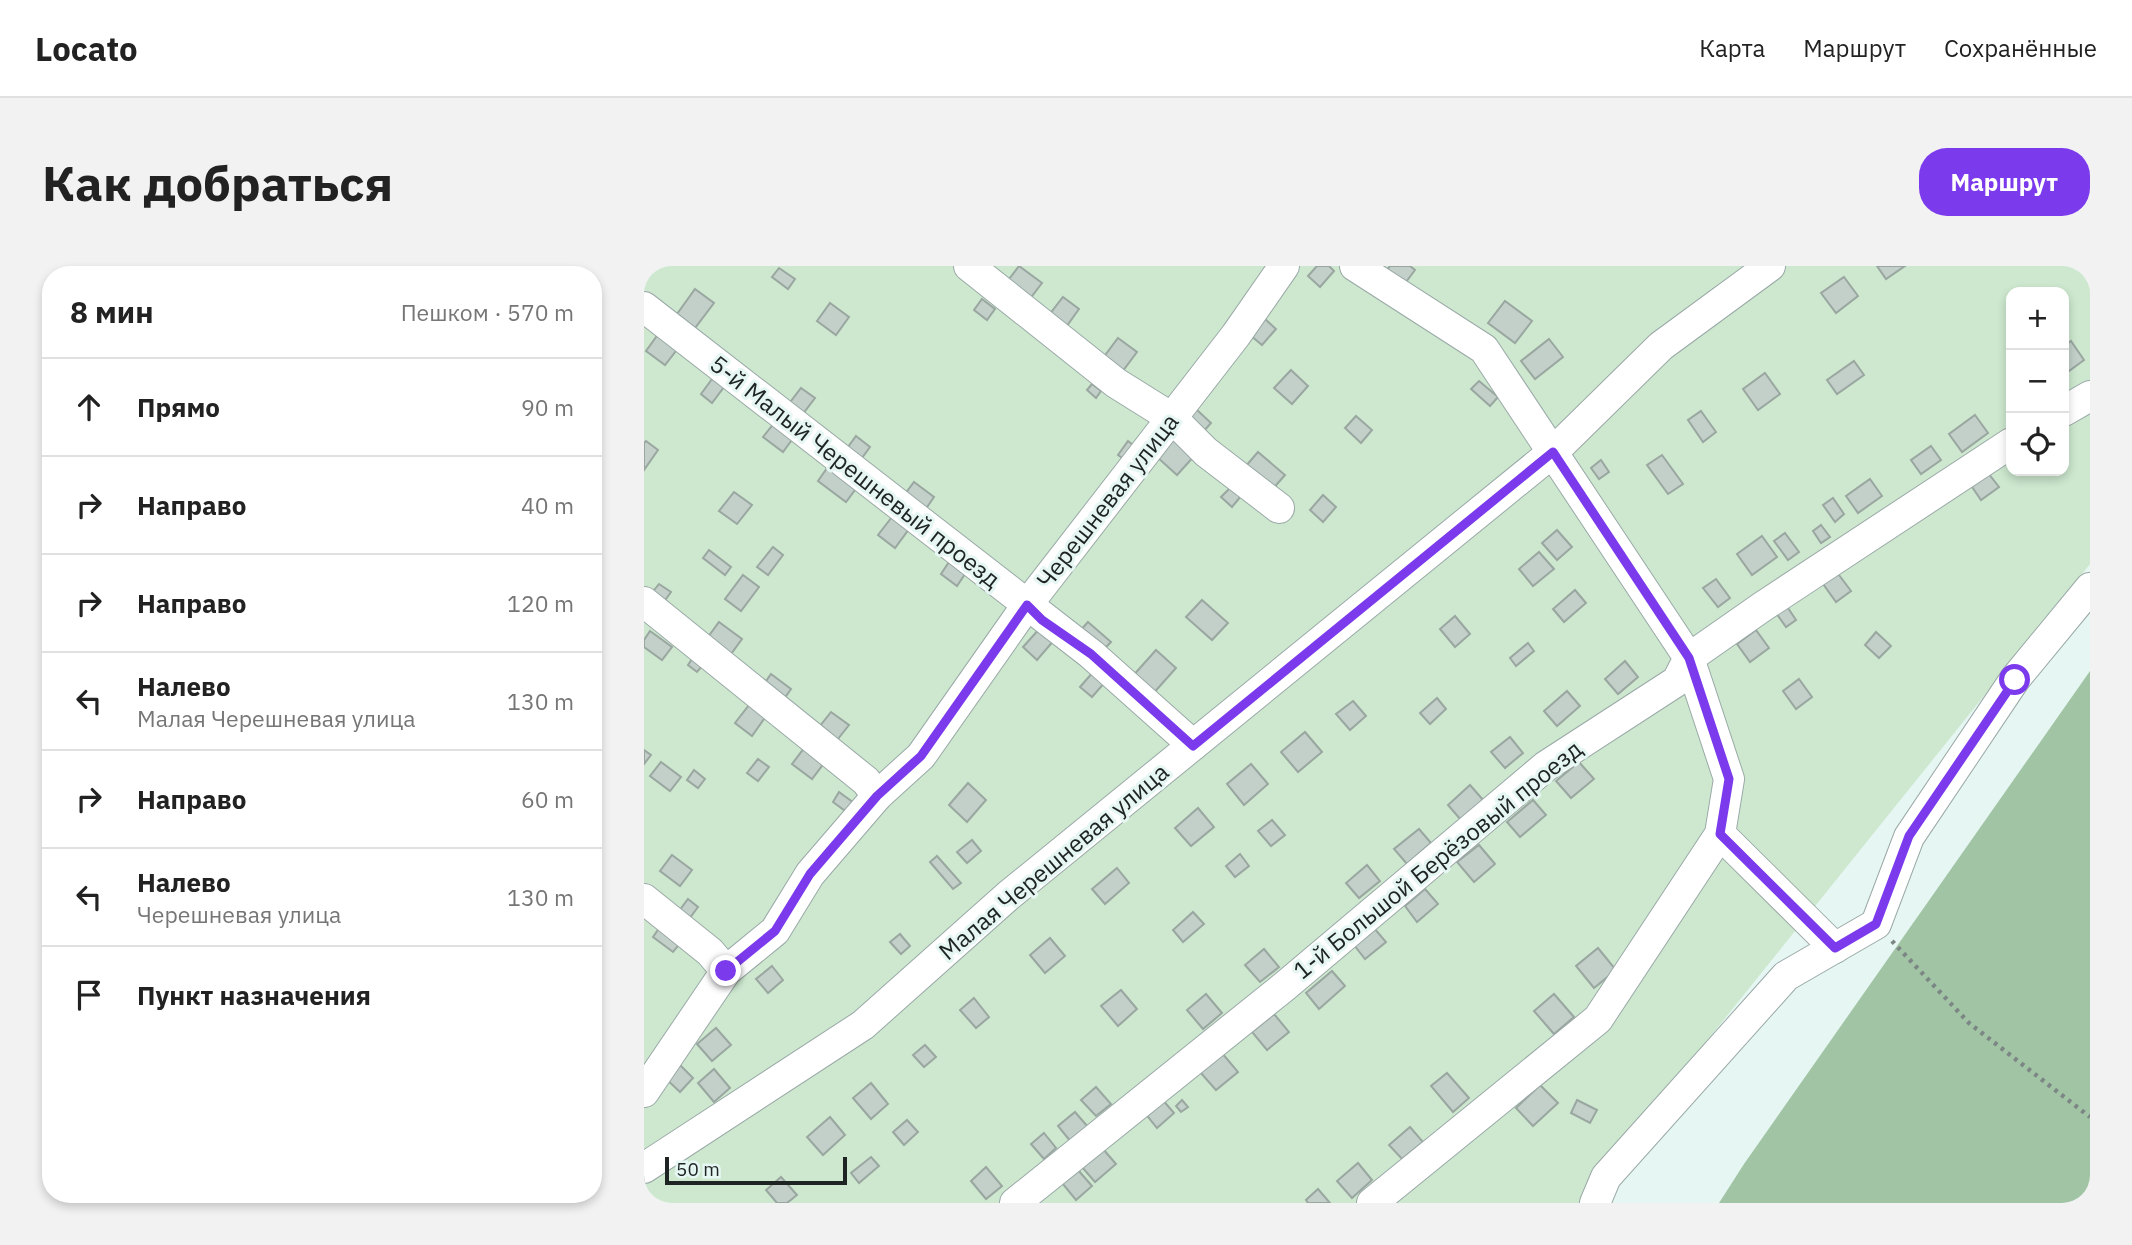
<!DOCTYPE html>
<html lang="ru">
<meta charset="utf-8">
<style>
body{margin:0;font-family:"IBM Plex Sans",sans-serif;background:#f2f2f2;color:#222}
.controls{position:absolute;right:21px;top:21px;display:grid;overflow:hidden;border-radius:14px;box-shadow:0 4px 10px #0003}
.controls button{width:63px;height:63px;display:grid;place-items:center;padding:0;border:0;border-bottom:2px solid #e0e0e0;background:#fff;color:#222;font:35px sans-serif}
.scale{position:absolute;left:21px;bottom:18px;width:182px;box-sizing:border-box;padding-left:7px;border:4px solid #1e2423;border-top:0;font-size:19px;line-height:24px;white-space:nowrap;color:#1e2423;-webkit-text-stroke:5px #e6f6f3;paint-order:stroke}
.stop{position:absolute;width:21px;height:21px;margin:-16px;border:5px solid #7c3aed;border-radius:50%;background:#fff}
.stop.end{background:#7c3aed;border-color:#fff;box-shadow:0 2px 7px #0008}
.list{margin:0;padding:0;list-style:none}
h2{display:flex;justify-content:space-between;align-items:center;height:91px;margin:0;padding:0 28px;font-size:30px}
h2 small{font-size:23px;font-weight:400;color:#767676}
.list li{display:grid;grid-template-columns:46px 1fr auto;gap:21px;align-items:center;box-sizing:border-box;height:98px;padding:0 28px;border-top:2px solid #e0e0e0}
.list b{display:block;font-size:26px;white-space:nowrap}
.list p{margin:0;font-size:23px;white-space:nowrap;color:#767676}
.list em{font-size:23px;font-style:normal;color:#767676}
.icon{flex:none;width:38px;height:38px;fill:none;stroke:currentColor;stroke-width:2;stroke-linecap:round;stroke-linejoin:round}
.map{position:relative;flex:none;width:1446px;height:937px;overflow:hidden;border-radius:28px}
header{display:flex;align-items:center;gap:42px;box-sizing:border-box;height:98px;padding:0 35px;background:#fff;border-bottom:2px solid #e0e0e0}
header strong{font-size:33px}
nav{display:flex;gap:38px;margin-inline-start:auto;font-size:24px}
.intro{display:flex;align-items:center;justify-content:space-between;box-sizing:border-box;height:168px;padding:0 42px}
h1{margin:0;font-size:49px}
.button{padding:18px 32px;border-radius:28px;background:#7c3aed;color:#fff;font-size:24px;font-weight:700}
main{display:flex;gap:42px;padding:0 42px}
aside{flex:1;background:#fff;border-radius:28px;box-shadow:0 4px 10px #0003}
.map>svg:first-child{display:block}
.green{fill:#cde8cf;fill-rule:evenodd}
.forest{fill:#a1c4a4}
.building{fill:#c2d0c9;stroke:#9aa7a1;stroke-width:2}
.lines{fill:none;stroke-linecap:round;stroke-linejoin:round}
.minor-casing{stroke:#9aa9a7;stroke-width:32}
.path{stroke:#7c8684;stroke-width:4.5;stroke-dasharray:3.5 5;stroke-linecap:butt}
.minor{stroke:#fff;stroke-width:30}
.route{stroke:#7c3aed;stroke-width:9}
.labels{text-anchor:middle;stroke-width:6;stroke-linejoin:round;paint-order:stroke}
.street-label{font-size:24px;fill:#1e2423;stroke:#e6f6f3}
</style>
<header>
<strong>Locato</strong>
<nav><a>Карта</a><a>Маршрут</a><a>Сохранённые</a></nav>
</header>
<div class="intro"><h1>Как добраться</h1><a class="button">Маршрут</a></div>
<main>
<aside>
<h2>8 мин<small>Пешком · 570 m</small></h2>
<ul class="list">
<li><svg class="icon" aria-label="ahead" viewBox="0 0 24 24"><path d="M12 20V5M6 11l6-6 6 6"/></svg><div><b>Прямо</b></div><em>90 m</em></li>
<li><svg class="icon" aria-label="right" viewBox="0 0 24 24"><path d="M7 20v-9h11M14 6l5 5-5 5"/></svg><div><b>Направо</b></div><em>40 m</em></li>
<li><svg class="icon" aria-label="right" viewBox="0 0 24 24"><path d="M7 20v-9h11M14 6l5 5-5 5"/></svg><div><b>Направо</b></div><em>120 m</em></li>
<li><svg class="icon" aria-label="left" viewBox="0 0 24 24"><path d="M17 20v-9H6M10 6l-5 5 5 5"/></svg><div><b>Налево</b><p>Малая Черешневая улица</p></div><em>130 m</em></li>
<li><svg class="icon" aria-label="right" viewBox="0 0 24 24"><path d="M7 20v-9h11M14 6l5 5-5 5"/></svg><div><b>Направо</b></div><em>60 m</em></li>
<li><svg class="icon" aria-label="left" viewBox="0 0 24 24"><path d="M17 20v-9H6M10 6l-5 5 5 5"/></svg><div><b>Налево</b><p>Черешневая улица</p></div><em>130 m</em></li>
<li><svg class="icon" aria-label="arrive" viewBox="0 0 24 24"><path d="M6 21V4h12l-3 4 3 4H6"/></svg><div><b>Пункт назначения</b></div></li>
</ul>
</aside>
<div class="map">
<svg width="1446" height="937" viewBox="0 0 1446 937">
<rect width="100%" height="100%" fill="#e6f6f3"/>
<!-- green -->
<path class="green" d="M0,0H1446V298L947,919L943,937H0ZM1367,26H1420V205H1367Z"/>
<!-- forest -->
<path class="forest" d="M1446,405V937H1075L1100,898Z"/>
<!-- building -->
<g class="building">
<path d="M375,0L398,17L385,34L362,17Z"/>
<path d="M673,0H685L690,5L676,21L664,10Z"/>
<path d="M746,0H766L771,4L759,20L741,6Z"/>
<path d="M1233,0H1261L1242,13Z"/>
<path d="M135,2L151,13L144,23L128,11Z"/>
<path d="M1200,11L1214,30L1192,47L1177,27Z"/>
<path d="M51,23L70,37L51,62L33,48Z"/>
<path d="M419,31L435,43L422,61L405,49Z"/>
<path d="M338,33L351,43L343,54L330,44Z"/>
<path d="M861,35L888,55L871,77L844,57Z"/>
<path d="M186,37L205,51L192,69L173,55Z"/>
<path d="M621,53L632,63L618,79L606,69Z"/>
<path d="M15,67L35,81L21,99L2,85Z"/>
<path d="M474,72L493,86L478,106L459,92Z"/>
<path d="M905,73L919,91L891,113L877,95Z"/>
<path d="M1427,75L1440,94L1425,105L1420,97V80Z"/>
<path d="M1210,95L1220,109L1193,128L1183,114Z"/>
<path d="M647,104L664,120L648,138L630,122Z"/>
<path d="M1121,107L1136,128L1114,144L1099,123Z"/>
<path d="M68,113L80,121L68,137L57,128Z"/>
<path d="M835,115L854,131L846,140L827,123Z"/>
<path d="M448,118L457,125L452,132L443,124Z"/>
<path d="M157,122L171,132L158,149L144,139Z"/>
<path d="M552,143L567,157L559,166L544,153Z"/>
<path d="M1057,145L1072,166L1059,176L1044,154Z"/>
<path d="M1331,149L1344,167L1318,186L1305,168Z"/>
<path d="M712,150L728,164L717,177L701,162Z"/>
<path d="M131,156L150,171L139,186L119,171Z"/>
<path d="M212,170L226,181L215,196L201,185Z"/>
<path d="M532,170L552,188L533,209L513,191Z"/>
<path d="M2,175L14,184L0,204V177Z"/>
<path d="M484,175L494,183L484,196L474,189Z"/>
<path d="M1287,180L1297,194L1277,208L1267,194Z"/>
<path d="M614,186L641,209L627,225L601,201Z"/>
<path d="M1018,189L1039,218L1024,228L1003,199Z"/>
<path d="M957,194L965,206L955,213L947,202Z"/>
<path d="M188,195L217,216L202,236L174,215Z"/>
<path d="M1341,203L1355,221L1337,234L1324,215Z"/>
<path d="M1226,213L1238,230L1214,247L1202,230Z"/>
<path d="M270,216L290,231L279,247L258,232Z"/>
<path d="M587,221L597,230L588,241L577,231Z"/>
<path d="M90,226L108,239L93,258L75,245Z"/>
<path d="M679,229L692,241L679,256L666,244Z"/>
<path d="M1189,232L1200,248L1191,256L1179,239Z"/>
<path d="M251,247L268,259L251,282L234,269Z"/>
<path d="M1177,259L1186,271L1177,277L1169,265Z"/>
<path d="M913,264L928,281L913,294L898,277Z"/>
<path d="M1141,267L1155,286L1144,294L1130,275Z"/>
<path d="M1118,270L1133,291L1108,309L1093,288Z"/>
<path d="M129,281L139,289L124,309L113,301Z"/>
<path d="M65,284L87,301L81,309L59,292Z"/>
<path d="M895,286L910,303L889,320L875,303Z"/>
<path d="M305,296L321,308L313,320L297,308Z"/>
<path d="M1192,305L1207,325L1192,336L1177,315Z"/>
<path d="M99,309L115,321L97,345L81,333Z"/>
<path d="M1072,313L1086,332L1074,341L1059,322Z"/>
<path d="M15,318L27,326L19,337L7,328Z"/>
<path d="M931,324L942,337L920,356L909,343Z"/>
<path d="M558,334L584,357L568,374L542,351Z"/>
<path d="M1142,339L1152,354L1142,361L1132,347Z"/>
<path d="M811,350L826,368L811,381L796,363Z"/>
<path d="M75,356L98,373L87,388L64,371Z"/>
<path d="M444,356L467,376L457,386L435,366Z"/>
<path d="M397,361L411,373L393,394L379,381Z"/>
<path d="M1112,364L1125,382L1106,396L1093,378Z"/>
<path d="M6,365L28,381L18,394L0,381V374Z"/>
<path d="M1232,366L1247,380L1235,392L1221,379Z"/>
<path d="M884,377L890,385L872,400L866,392Z"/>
<path d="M512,384L532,402L507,430L487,412Z"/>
<path d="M50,390L60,398L53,406L44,399Z"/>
<path d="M981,395L994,411L974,428L961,413Z"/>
<path d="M450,405L462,415L448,431L436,421Z"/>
<path d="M127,408L147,423L140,433L120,418Z"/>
<path d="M1155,413L1168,431L1152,443L1139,425Z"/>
<path d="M923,425L936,440L913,460L900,445Z"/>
<path d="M793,432L802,443L786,458L776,447Z"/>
<path d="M109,434L125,446L108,470L91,457Z"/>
<path d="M709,435L722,450L706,464L692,448Z"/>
<path d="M187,446L205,459L190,478L172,465Z"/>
<path d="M661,466L678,486L654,506L637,486Z"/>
<path d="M866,471L879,487L861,502L847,486Z"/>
<path d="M164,477L184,492L168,513L148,498Z"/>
<path d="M0,484L7,489L0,498Z"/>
<path d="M114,493L125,501L114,515L103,507Z"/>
<path d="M17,496L37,511L26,525L6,510Z"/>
<path d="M935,496L950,513L927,532L912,515Z"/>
<path d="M607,498L624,518L600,539L583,518Z"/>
<path d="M50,504L61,513L54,522L43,514Z"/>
<path d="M324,517L342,534L323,556L305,539Z"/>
<path d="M826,519L840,535L817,554L804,539Z"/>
<path d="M195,526L210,537L204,547L189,536Z"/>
<path d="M889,534L902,549L876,571L863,556Z"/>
<path d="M554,542L570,561L547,580L531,562Z"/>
<path d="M628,554L641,569L627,580L614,565Z"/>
<path d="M775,563L787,577L763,598L750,583Z"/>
<path d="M328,574L337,585L323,597L313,586Z"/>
<path d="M835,579L851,598L830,616L813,596Z"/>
<path d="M596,588L605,600L591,611L582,600Z"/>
<path d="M28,589L48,604L36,620L16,605Z"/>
<path d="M293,590L317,617L309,623L286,596Z"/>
<path d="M723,599L736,615L715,632L702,617Z"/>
<path d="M473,602L485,617L461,638L448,623Z"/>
<path d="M781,623L794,638L773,656L761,640Z"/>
<path d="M44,633L54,641L45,653L35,645Z"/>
<path d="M549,646L560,658L539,676L529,664Z"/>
<path d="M18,658L39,674L29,686L9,671Z"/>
<path d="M730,662L742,676L721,693L710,679Z"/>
<path d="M256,668L266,680L257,688L246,676Z"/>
<path d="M406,672L421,690L401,707L386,689Z"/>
<path d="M954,682L972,704L950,722L932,700Z"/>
<path d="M620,683L635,701L616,716L601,699Z"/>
<path d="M128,700L139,714L124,727L112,713Z"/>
<path d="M688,705L701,720L675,743L662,727Z"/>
<path d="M477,724L493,743L474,760L457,740Z"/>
<path d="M562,728L578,747L559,763L543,744Z"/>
<path d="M910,728L930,751L910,768L890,745Z"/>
<path d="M330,732L345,751L332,762L316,744Z"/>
<path d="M630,748L645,766L623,784L608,766Z"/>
<path d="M72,762L87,779L68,795L53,778Z"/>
<path d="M281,779L292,791L280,801L269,789Z"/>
<path d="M578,787L594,806L572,824L556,806Z"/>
<path d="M32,795L49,812L36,826L18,809Z"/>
<path d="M70,803L86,822L70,836L54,817Z"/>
<path d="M803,807L825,832L809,846L787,820Z"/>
<path d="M227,817L244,838L227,853L209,832Z"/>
<path d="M896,819L914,837L889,860L872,842Z"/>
<path d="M452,821L467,838L452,850L437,834Z"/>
<path d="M517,832L530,847L513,862L501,847Z"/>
<path d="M538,834L544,841L537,846L532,840Z"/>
<path d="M933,834L953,844L946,857L927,847Z"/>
<path d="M431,846L444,861L427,876L414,860Z"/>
<path d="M186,851L201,869L179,889L163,871Z"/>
<path d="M263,854L274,866L260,879L249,866Z"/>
<path d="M766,861L779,876L758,893L745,879Z"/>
<path d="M400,867L412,882L400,893L387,878Z"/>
<path d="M459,883L472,898L451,916L437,900Z"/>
<path d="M227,891L235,900L215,917L207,907Z"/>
<path d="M714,897L728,914L708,932L693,915Z"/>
<path d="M342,901L358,920L342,933L327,915Z"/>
<path d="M434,904L448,920L432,934L418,917Z"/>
<path d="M137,911L153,929L143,937H133L122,924Z"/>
<path d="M674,923L686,937H664L662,934Z"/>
</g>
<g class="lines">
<defs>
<g id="minor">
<path d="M325,0L472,117L528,152L562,186L635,242"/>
<path d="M711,0L840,83L1045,392L1085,513L1076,568L954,753L728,937"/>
<path d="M0,41L447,388L549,479"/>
<path d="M1420,145L1446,130"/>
<path d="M0,336L222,515L233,530"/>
<path d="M1076,568L1191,682"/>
<path d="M0,633L66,686L82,705"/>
<path d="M0,826L82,705L131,665L166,608L233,530L277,490L383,339L592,69L640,0"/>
<path d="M0,902L219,759L365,629L909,186L1017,80L1126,0"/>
<path d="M371,937L641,720L902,500L1033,415L1045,392L1118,341L1367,177"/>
<path d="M951,937L962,911L1142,710L1232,658L1265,571L1371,413L1446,322"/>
</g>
</defs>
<!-- minor casing -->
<use href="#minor" class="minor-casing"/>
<!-- path -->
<path class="path" d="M1248,675L1325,757L1446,851"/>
<!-- minor -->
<use href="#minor" class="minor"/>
</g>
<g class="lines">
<!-- route -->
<path class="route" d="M82,705L131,665L166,608L233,530L277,490L383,339L398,354L447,388L549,480L909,186L1045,392L1085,513L1076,568L1191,682L1232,658L1265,570L1371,414"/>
</g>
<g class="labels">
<!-- street labels -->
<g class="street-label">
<text transform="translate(211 206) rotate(38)" y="8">5-й Малый Черешневый проезд</text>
<text transform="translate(464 235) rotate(-52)" y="8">Черешневая улица</text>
<text transform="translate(794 594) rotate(-39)" y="8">1-й Большой Берёзовый проезд</text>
<text transform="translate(410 596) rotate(-40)" y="8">Малая Черешневая улица</text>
</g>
</g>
</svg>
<div class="controls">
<button>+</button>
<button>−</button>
<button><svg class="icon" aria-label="locate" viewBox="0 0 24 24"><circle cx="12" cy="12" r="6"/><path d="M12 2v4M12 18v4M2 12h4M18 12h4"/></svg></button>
</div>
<div class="scale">50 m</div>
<div class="stop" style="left:1371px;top:414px"></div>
<div class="stop end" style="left:82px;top:705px"></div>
</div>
</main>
